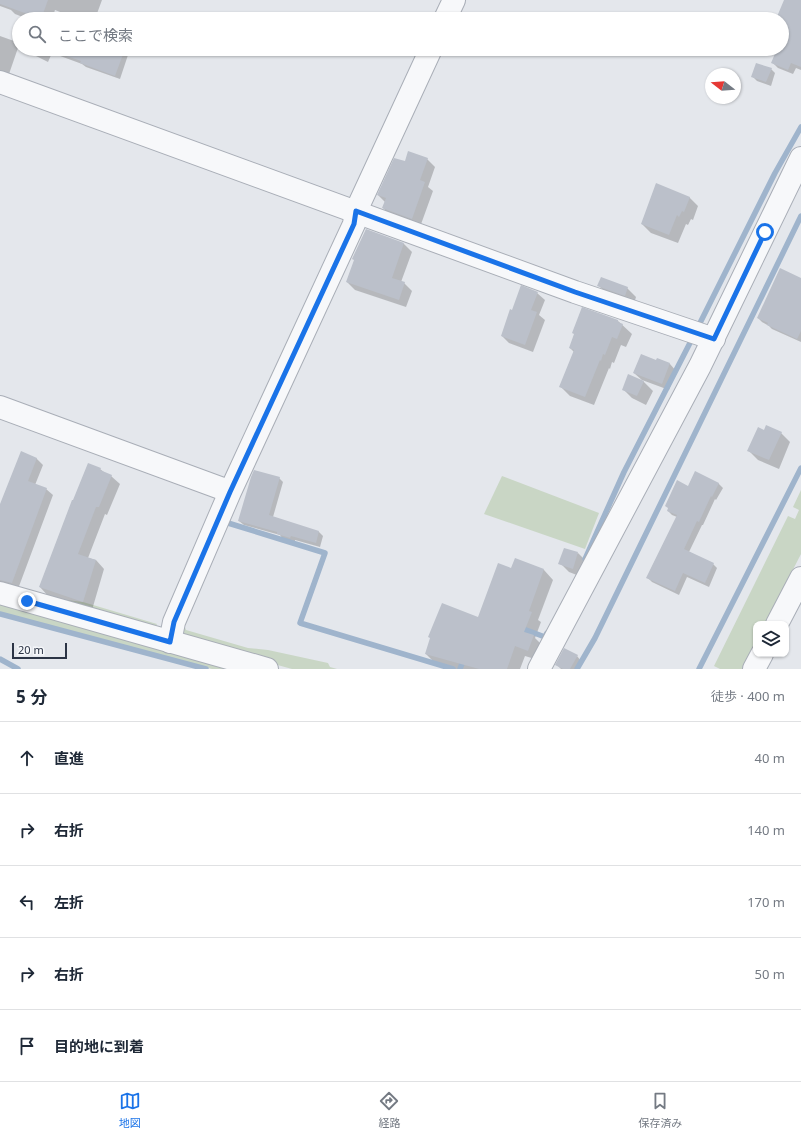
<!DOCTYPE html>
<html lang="ja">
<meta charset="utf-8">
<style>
body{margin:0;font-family:"Noto Sans","Noto Sans JP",sans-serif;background:#f6f6f7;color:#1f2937}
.controls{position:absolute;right:12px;bottom:12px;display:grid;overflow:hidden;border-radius:8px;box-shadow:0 1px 3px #0004}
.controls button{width:36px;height:36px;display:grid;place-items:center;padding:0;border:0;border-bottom:1px solid #e0e1e3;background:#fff;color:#1f2937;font:20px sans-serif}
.compass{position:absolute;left:705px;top:68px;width:36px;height:36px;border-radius:50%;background:#fff;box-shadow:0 1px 3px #0004;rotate:287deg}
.scale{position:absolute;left:12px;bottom:10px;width:55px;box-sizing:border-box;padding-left:4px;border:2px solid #2b3445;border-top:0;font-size:11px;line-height:14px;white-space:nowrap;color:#2b3445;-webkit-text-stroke:3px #f4f6f9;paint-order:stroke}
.stop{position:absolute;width:12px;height:12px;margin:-9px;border:3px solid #1a73e8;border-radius:50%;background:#fff}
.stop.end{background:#1a73e8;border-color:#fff;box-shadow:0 1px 4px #0008}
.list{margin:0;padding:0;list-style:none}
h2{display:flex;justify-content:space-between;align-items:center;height:52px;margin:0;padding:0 16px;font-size:17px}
h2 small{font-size:13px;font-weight:400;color:#747a83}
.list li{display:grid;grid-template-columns:26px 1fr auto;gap:12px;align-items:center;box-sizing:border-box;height:72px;padding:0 16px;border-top:1px solid #e0e1e3}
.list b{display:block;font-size:15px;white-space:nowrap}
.list em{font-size:13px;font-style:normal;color:#747a83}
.icon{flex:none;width:22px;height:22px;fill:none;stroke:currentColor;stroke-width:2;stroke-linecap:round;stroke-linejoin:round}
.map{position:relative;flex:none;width:801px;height:669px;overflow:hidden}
.search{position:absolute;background:#fff;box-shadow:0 1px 3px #0004;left:12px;right:12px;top:12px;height:44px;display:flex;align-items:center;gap:10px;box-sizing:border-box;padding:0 14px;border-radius:22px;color:#747a83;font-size:15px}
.sheet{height:412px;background:#fff}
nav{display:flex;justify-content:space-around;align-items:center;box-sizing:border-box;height:56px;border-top:1px solid #e0e1e3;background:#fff;font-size:11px;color:#747a83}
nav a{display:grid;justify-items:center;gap:2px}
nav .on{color:#1a73e8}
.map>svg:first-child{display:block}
.green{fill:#c9d6c5}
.shadow{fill:#0003}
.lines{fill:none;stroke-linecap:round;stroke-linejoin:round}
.stream{stroke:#9fb4cc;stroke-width:5.5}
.building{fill:#bbc0ca}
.minor-casing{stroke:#a9aeb7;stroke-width:24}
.minor{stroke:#f7f8fa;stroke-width:22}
.route{stroke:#1a73e8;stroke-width:5}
</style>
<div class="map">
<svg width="801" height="669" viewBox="0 0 801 669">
<rect width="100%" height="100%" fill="#e4e7ec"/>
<!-- green -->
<g class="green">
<path d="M502,476L599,513L585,549L484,514Z"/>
<path d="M801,490V554L765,624H756V642L742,669H720L714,666L788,516L795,519L799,510L793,507Z"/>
<path d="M34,596L83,602L157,624L155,628Z"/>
<path d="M0,598L251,669H212L0,612Z"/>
<path d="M183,622L186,630L248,648L268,650L328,663L330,667L337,669H292L183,639L179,630Z"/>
</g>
<!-- shadow -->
<g class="shadow">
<path d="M0,0H102L95,19H78L55,10L52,19H28L15,14L11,10L0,6Z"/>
<path d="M785,0H801V70L796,68L793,74L778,68L773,63L778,49H782V19H778Z"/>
<path d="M0,36L14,41L19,45L9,74L0,75Z"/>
<path d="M22,49H130L120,79L86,67L82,64L52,53L48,62Z"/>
<path d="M771,69L775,73L771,86L757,81L752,76Z"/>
<path d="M427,159L435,167L428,187L433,191L420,227L391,216L383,208L385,202L378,195L405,163Z"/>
<path d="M689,197L698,206L693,220L691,219L688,225L686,224L678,243L651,233L642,224Z"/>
<path d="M366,230L404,244L412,252L401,282L404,283L412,291L406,307L355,290L347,282Z"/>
<path d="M801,282V342L772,329L769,326L762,322L758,318Z"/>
<path d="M599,286L627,288L636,297L634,304L608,295Z"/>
<path d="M537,293L545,300L539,315L545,320L533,352L509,343L502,336L512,311Z"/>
<path d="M618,321L632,334L626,347L621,345L614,363L612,362L610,369L609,368L594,405L570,396L561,387L574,352L570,348Z"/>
<path d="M658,359L670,364L676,371L669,390L642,380L653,391L646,405L632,398L623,389L643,381L634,373Z"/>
<path d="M765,431L781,433L790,442L779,469L758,460L749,451Z"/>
<path d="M36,458L43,465L35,485L46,489L53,495L18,589L0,583V508Z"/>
<path d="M100,469L105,473L111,476L120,484L107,515L105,514L88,558L96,560L104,569L92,610L48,596L40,587Z"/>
<path d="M279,478L283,482L273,517L319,532L323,536L320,547L295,540V542L282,538L280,535L244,525L239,521Z"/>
<path d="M718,483L723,488L716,500L715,499L703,525H702L689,552L713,564L717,568L709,587L687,577L679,595L652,582L648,578L677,517L672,515L668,511L689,487Z"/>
<path d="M578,553L587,562L582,577L569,572L560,563Z"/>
<path d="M512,569L544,570L553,580L538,620L541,622L535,638L543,646L538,660L525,656L520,669H455L436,664L426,654L478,618Z"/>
<path d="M577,656L581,661L576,669H561L557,665Z"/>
</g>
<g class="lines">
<!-- stream -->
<g class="stream">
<path d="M697,329L775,173L801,127"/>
<path d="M228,523L325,553L300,623L453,669"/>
<path d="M585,559L601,523L624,472L693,337"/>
<path d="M0,614L206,669"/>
<path d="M518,627L545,637L547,633"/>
<path d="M0,659L18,669"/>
<path d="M460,669L464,658"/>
<path d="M577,669L595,638L801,216"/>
<path d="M699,669L801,468"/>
</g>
</g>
<!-- building -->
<g class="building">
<path d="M0,0H48L41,19L0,4Z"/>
<path d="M784,0H801V67L791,63L788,70L771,63L777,49H782V19H776Z"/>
<path d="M53,49H125L115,76L80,63L81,61L52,51Z"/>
<path d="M756,63L772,68L766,82L751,77Z"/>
<path d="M408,151L428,158L420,180L425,182L412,219L382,208L386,198L377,195L394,158L405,161Z"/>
<path d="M656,183L690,197L684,212L682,211L679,217L677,215L669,235L641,224Z"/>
<path d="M366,229L404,243L392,278L405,282L399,300L346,282L354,260L352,259Z"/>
<path d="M780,268L801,278V331L797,339L767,325L768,323L757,318Z"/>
<path d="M601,277L628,287L625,296L597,286Z"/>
<path d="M521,285L538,292L531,310L537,312L525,345L501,336L510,309L512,310Z"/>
<path d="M582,307L618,320V322L623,324L617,339L612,337L605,355L603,354L601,361L600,360L585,397L559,387L574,350L569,348L574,334L572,333Z"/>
<path d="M641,354L656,360L657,358L670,363L662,384L633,373Z"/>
<path d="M628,374L644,381L637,396L622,390Z"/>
<path d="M766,425L782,432L769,460L747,451L758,427L764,430Z"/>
<path d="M21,451L37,458L28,481L47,488L12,583L0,580V504Z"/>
<path d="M88,463L101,468L100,470L112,475L99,507H96L78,554L96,560L83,602L39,587L72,500H73Z"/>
<path d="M254,470L280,477L269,515L319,531L316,543L291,536L290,538L277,534V532L238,521L251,477Z"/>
<path d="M695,471L719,483L712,497L711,496L699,522L697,521L684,549L714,563L705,583L683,573L675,591L646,578L677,515L667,511L668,508L665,506L677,480L688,486Z"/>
<path d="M564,548L578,552L573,569L558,564Z"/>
<path d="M515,558L544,569L529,611L532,612L524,632L534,635L528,651L515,646L507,669H479L425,654L430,638L428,637L442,603L478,617L498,563L511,568Z"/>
<path d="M564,648L578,655L570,669H563L555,665Z"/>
</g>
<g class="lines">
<defs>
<g id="minor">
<path d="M445,19L454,0"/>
<path d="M0,82L575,292L714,339"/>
<path d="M0,407L223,489"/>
<path d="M0,593L267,669"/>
<path d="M777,624L801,578"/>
<path d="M170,642L174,622L230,492L354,224L356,211L431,49"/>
<path d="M539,669L700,366L801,158"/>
<path d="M754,669L762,654"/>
</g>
</defs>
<!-- minor casing -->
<use href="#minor" class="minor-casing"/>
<!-- minor -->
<use href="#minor" class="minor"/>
</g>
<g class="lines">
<!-- route -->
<path class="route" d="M27,601L170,642L174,622L230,492L354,224L356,211L575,292L714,339L765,232"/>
</g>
</svg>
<div class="controls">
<button><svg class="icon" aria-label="layers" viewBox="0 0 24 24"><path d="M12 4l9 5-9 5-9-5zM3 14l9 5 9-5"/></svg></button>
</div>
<svg class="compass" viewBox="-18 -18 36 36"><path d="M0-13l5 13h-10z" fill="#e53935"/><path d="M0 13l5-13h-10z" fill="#747a83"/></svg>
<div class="scale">20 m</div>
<div class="stop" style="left:765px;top:232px"></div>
<div class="stop end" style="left:27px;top:601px"></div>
<div class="search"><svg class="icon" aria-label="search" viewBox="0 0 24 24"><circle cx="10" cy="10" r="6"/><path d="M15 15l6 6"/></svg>ここで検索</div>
</div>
<section class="sheet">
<h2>5 分<small>徒歩 · 400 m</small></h2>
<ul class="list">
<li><svg class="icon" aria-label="ahead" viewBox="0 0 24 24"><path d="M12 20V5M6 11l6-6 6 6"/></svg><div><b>直進</b></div><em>40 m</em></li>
<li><svg class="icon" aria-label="right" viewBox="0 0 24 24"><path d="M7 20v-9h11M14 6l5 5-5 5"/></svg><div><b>右折</b></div><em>140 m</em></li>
<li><svg class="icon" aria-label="left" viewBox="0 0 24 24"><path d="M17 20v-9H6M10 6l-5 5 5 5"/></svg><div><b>左折</b></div><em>170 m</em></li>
<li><svg class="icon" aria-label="right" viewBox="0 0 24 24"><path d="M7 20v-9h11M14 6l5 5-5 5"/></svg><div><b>右折</b></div><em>50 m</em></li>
<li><svg class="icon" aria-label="arrive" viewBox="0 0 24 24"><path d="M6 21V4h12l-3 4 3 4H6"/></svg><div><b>目的地に到着</b></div></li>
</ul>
</section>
<nav>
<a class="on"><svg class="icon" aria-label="map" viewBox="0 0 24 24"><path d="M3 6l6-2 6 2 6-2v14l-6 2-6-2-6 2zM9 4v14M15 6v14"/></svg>地図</a>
<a><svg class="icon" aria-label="directions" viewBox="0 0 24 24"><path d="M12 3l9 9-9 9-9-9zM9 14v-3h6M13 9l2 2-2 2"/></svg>経路</a>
<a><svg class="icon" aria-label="saved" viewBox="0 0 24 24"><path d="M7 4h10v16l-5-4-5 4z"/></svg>保存済み</a>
</nav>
